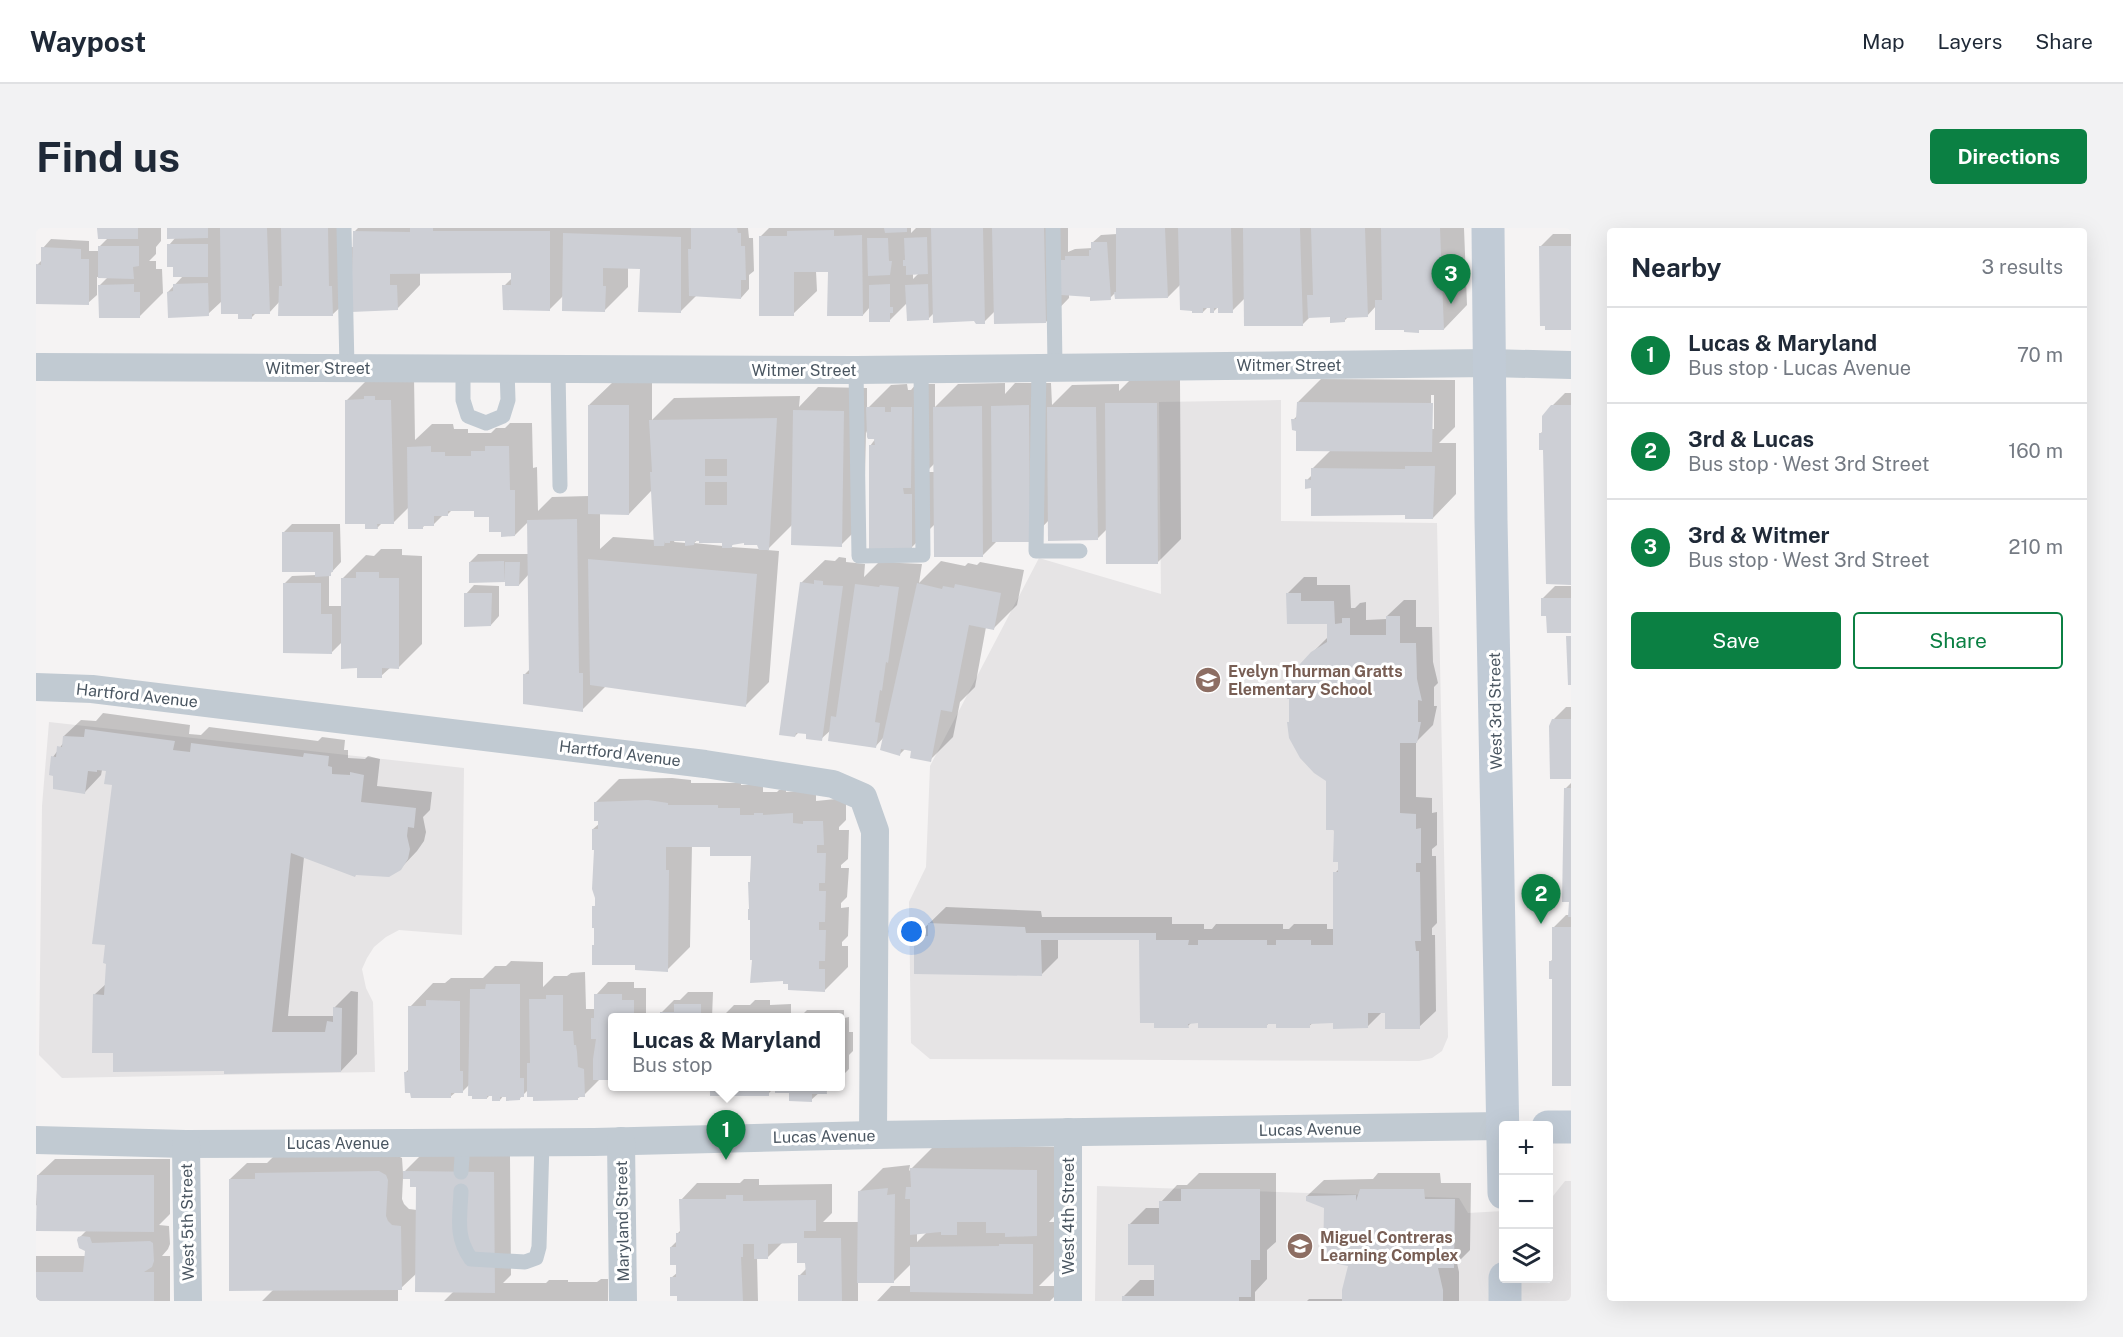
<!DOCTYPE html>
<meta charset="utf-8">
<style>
body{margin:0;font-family:"Public Sans",sans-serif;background:#f2f2f3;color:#1f2937}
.controls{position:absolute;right:18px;bottom:18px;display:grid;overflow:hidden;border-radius:6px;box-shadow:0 6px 24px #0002}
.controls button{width:54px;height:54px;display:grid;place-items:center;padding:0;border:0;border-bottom:2px solid #e0e1e3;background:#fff;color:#1f2937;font:30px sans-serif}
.you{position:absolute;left:876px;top:704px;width:21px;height:21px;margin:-15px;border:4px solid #fff;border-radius:50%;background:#1a73e8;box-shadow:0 0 0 9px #1a73e833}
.badge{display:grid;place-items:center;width:39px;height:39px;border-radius:50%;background:#0b8043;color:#fff;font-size:20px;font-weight:700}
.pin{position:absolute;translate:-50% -50px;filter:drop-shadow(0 2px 3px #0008)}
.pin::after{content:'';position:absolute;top:32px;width:21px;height:18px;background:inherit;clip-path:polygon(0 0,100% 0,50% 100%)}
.popup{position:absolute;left:572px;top:785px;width:237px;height:78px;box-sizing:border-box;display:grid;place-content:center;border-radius:6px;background:#fff;filter:drop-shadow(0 2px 4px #0005);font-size:20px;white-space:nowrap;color:#747a83}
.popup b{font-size:22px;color:#1f2937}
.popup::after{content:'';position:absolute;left:50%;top:100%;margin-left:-12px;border:12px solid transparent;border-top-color:#fff}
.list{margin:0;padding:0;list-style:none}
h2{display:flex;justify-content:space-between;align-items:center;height:78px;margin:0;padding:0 24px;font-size:26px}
h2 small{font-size:20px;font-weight:400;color:#747a83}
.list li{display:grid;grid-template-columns:39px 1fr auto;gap:18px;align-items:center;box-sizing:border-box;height:96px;padding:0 24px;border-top:2px solid #e0e1e3}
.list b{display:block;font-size:22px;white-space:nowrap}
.list p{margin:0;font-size:20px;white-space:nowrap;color:#747a83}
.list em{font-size:20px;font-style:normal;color:#747a83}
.actions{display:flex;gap:12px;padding:18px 24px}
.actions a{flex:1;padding:14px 0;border:2px solid #0b8043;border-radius:6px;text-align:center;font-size:21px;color:#0b8043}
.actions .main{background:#0b8043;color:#fff}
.icon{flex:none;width:33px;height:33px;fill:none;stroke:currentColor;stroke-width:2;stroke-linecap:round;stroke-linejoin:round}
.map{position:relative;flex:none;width:1535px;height:1073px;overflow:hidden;border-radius:6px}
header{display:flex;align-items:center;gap:36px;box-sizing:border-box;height:84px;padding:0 30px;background:#fff;border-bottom:2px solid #e0e1e3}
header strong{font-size:28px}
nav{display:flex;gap:33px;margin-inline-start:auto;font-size:21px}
.intro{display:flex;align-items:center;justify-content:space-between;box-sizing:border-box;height:144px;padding:0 36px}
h1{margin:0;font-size:42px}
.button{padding:15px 27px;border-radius:6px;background:#0b8043;color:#fff;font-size:21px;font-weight:700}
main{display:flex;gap:36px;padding:0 36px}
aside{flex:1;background:#fff;border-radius:6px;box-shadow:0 6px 24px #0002}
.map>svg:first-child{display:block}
.education{fill:#e6e4e5}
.shadow{fill:#0003;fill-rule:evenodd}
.building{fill:#cdcfd5;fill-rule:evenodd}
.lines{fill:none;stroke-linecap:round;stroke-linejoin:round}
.lane{stroke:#c1cad2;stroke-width:15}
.street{stroke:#c1cad2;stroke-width:28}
.secondary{stroke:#c1cbd6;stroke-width:33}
.labels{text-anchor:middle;stroke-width:6;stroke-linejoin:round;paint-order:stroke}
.street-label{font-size:16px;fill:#4a5661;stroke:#fff}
.education-label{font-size:16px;font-weight:bold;fill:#785e54;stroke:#fff;text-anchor:start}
</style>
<header>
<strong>Waypost</strong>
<nav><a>Map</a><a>Layers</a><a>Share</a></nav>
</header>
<div class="intro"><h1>Find us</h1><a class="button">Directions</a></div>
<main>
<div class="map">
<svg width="1535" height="1073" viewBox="0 0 1535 1073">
<rect width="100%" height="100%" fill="#f5f3f3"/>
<!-- education -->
<g class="education">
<path d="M1245,172V293L1401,295L1412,809L1406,823L1396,830L1383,833L894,831L875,815L873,674L890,639L894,538L1003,330L1125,366L1123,174Z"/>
<path d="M13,494L428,540L426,707L363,702L350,709L338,719L331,730L326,741L330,760L337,774L339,844L26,850L3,827L6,578Z"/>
<path d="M1529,953H1535V1073H1059L1061,958L1423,970L1432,985L1467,983L1468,1050H1512L1513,973Z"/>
</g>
<!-- shadow -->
<g class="shadow">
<path d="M63,0H125V13L120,19V26L113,33H120V41H126L127,65L103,89L64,57L72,49H61V67L52,75L1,37L7,31V20L15,11L53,13V23H64V18L72,10Z"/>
<path d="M132,0H315V19H318V4L322,0H712L713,10H717L718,43L713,47V61L705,70L661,67L645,83L606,40L592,39V59L568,83L527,68L513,82L468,58L477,49V43L384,44V57L361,81L317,67L296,87L244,73L233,85H220L216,89L203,84L186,73L172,86L132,64L147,48L139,38L133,17L140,9Z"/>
<path d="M733,0H875V5L880,0H1032V24L1039,21L1057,20L1056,15L1065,7L1081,6V0H1428L1431,77L1408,101L1385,100L1382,103L1340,78L1331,88H1313L1308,93L1296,87L1275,88L1266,97L1210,69L1196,83L1183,78L1178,83L1175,79H1172L1167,84L1145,56L1132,69L1080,64L1074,70L1033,66V70L1010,94L959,83L948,94L898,85L892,91L872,74L854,92L834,79L827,87L793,43H780L781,63L757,86L724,9ZM877,45H883L877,51Z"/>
<path d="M1517,6H1535V101L1504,19Z"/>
<path d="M334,149H378L379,212L396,196H417L418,201H432V205H455L460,200H469L474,195H496L497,240L501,239L502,283L516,269L553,268V177L577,154H616V192L638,170L764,168L763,179L782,159L831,160V181L855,157L871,156L872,162H875L880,156H899V179L922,156L969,155V166L979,155H1015L1016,177L1036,157L1083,156V163L1094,152H1144L1145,311L1122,334L1072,300L1061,311L1013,292L993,313H961L947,327L899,296L875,320L834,218L840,210H833L830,203L828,294L805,317L757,296L731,322L743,323L733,454L710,477L570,458L546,482L489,446L494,441L493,346L483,357L471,352L434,353V334L442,326H493V293L479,307L467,302L454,287L439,281L416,282L412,286H408L398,296H390L387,299L373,279L357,295L347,294L341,300L311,172ZM899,235V244H890ZM616,262L619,312L577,309L564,321V285L593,286ZM664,310L687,313V318L658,315ZM650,311V315L638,314L639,312ZM710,314L722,316L724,321L695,319L698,315Z"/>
<path d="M1285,151L1419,152V199L1403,215H1420V266L1397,290L1370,286L1276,259L1271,252L1276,247V241L1296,221L1262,201L1257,192L1262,187V174ZM1395,167H1398V201H1395Z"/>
<path d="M1529,165H1535V355L1504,206L1508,202L1516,178Z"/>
<path d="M256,296H304L305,334L293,347V378H306V351L330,327L338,328L345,321H366V327L386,328V416L363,439H355L345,448L323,439L306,414L296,424L248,356L256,348L281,347V342L247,305Z"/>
<path d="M803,329L810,330V334L829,336L828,349L843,334L886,336L883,355L905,333L929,338L932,335L941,337L944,334L988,342L981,377L958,400L950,399L939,459L924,474L917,509L894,532L877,522L869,521L864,526L848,509L839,519L795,502L785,511L772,505L763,504L759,508L765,355L789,332L799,333Z"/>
<path d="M1268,349H1281V357H1314L1315,380H1319L1324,375L1330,374V392L1351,391V388L1368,372H1380V399H1396L1397,434L1402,455L1398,459V478H1401L1397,497L1380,514V569L1396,570V585L1401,584V617L1396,621V628H1400L1401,695L1396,700V707H1399L1400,783L1383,799L1350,784H1346L1331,799L1299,794H1278L1273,798L1234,794L1230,798L1156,794L1152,798L1104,711H1022V730L1006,746L879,709L910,679L1005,683L1006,689H1136V696H1168V701H1176L1180,696H1247V701H1253L1258,696H1291V701H1299V645L1303,641L1291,552L1255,493L1276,425L1292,409V395L1252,365Z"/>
<path d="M438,357L463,358V388L455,397L430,366Z"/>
<path d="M1519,358H1535V404L1512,387L1506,371Z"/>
<path d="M1530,479H1535V550L1517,492Z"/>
<path d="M67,485L154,497L153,506L165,507L173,499L282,513L286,509L309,512L308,522H312V530L329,531L332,528L344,531L341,558L396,564L394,582L387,589L390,604L388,613L381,623L364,641L268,629L252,788H298V780L315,763L322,764L321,826L305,843L189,842L79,824L58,767L71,755L78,556L72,542H66L65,547L49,564L17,529L28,514V508L45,492L60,493Z"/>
<path d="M636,550L655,552V555H705V557H727V564H741L743,562H750V564L780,562V573L810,570V592L803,599V602H813L812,631L805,637V640H813L811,669L805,675V680L813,679L812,708L806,714V718H812V739L789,762L754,755L717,730L714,654L716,626L675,617H656L654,719L631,742L600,736L560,715L558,679L561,675L560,621L557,601L564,595L560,574L583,551Z"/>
<path d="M1535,555V857L1514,734L1518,730L1517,700L1530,687H1534L1530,560Z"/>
<path d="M475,733L507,734V759L518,748H531L535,745L549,744L550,781H559L560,767L572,754H598V760H610V790H576V851L565,850L548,867L542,870L492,862L483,871L468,867L464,872L458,867H454L451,870L434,856L426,864H420L414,869L370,844L374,840V779L397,755H409L415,750H447L459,738H470Z"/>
<path d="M652,764H677L676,790H625V785L638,772H644Z"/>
<path d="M719,772H734V777L755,776V790H685L698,777H714Z"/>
<path d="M771,782H808V790L813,789V804H817V823L813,827V841L804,850V790H763Z"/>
<path d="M675,858H740L732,866Z"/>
<path d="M740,858H796L790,864H784L775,872Z"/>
<path d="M899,917L1024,919L1023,983L1013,994H1020V1041L1003,1058H1020V1067L1014,1073H841L855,1058H876V1035L858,1053L822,1054V1073H764L763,1048L771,1040L763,1014H747L731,1030H721L722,1073H642V1066L635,1050L642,1044L641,1036L635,1019L641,1013V1006L645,1002V972L661,955H704L708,951H723V957L796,956V985L787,994H823V964L847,940L874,937L873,943ZM891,1004L881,1014V1005Z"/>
<path d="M360,927L366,930L367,945L385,927L474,928L475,1047L467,1055H510L513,1052H532V1054H561L565,1051H572V1073H408L418,1063L381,1045L365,1060H362V1073H226L238,1061L194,951L211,935H231L237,929ZM376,949L381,957V982L373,981L368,976L366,971L367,950Z"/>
<path d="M19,931H134V986L123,997L133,998L134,1016L132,1021L126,1028H134V1073H0V1028H50V1022L43,1010L51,1002L0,977L2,947Z"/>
<path d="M1163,945H1240V1014L1231,1022V1051L1219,1064V1073H1087V1069L1104,1052H1119V1036L1094,996L1110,980H1125V974L1141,957H1151Z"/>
<path d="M1342,945H1404L1405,955H1435L1434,1022L1421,1035L1423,1044V1073H1271L1273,1071H1308L1313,1037L1289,979L1271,968L1288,952L1337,951Z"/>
</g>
<!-- building -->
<g class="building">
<path d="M61,0H102V11H62Z"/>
<path d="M131,0H172V10L131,11Z"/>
<path d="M184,0H231L234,86H216V91H202V86H185Z"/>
<path d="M245,0H292L293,58H296L297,88H242L243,58H246Z"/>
<path d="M374,0H397V3H514V83L467,82L466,57H475V45L354,46V57H361L362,82L315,84L317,3L374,4Z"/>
<path d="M655,0H701L702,5H705V18H709L710,52H705V71L653,68L652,21H655Z"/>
<path d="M848,0H871V4L849,5Z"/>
<path d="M895,0H947L949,96H940L938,93L897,95Z"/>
<path d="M956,0H1008L1010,95L958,96Z"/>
<path d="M1080,0H1129L1132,70L1079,71L1078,64H1080Z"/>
<path d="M1142,0H1195L1197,85H1182V80H1178V85H1174V80H1167V85H1156V83L1144,82Z"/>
<path d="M1207,0H1264L1267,98H1208Z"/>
<path d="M1275,0H1329L1332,89L1309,90V94L1294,95V89L1272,90L1271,67H1277Z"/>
<path d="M1345,0H1404L1408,102H1383V105L1368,104V102H1339V72H1346Z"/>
<path d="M798,2V8L826,7L827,88H791L792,44H758V88H723V8H751V3Z"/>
<path d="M527,5L645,9V85L602,84L604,41L567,40V58H570L569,84L526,83Z"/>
<path d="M891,9L892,46L870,47V38H867V32H869L868,10Z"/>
<path d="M831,10H852L853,33H856L854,47L832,48Z"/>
<path d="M1055,14H1071L1075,72L1054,73V69L1025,67L1024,32H1029V28H1053V22H1055Z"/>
<path d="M131,16H172V49H137V39H131Z"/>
<path d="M62,18H103V38L97,39L98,51L62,50Z"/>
<path d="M1503,18H1535V102H1509V98H1504Z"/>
<path d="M5,19L45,21V31H53V77L0,76V36L5,37Z"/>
<path d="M172,55L173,88L132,90L131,64L137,63V56Z"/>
<path d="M98,56V64H104V90H63L62,57Z"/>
<path d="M854,56V79H857V85H854V94H833V57Z"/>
<path d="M892,56L893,92L871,93L869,57Z"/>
<path d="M328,168H339V172H355L358,296H341L342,301H329V296H309V172L328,171Z"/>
<path d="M1261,174L1397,175L1396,224L1260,223V203L1256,202L1255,191H1260Z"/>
<path d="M1069,175H1121L1122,336H1070Z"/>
<path d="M552,177H593V287L552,286Z"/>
<path d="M993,177L994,314H956L955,178Z"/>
<path d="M1515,177H1535V357L1510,356L1507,222H1503V205H1506V188Z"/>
<path d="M946,178L947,329H898L897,179Z"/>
<path d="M830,179H849V184H855V179H876L875,260H867L868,266H876V321L833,322V217H839L838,211H832L831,209Z"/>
<path d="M1011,179H1060L1062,312L1012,313Z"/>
<path d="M757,182L808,183L806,319L755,317Z"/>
<path d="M741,190L733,322H723L721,317H708V315L696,317V320H686V315H663V313H659L658,317L649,318V313H634V315H629V313L628,318H618L614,244H616L613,192ZM669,231H691V248H669ZM669,254H691V277H669Z"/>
<path d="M395,218V224H409V228H435V223H449V218H473L474,262H479V308L465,309V304H453V289H438V283H412V288H398V298H387V301H372L371,219Z"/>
<path d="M1369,238H1399L1397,291H1369V287L1275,288V260L1269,261V251L1275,252V240L1369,241Z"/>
<path d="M541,291L543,445H547V484L487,476V446H493L491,292Z"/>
<path d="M246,304H297V344H295V348L279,349V344H246Z"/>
<path d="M552,331L721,346L710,479L554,457Z"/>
<path d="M468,333L469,354L433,355V334Z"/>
<path d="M469,334H484L483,358H469Z"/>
<path d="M320,344H343V350H363V441L346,440V450H321V440L305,441V350H320Z"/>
<path d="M778,352L787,353V357L807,358L786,513L770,511V506L760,505L759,509L743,507L764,354L778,356Z"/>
<path d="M247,355H285V386H296V426L247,425Z"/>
<path d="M881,355L906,361L907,358L918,360L919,356L965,365L958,402L933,397L916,484L905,482L895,534L874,530L875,523L865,521L864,528L844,522Z"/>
<path d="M819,356L843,359L844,357L863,359L852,435L850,434L846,463L844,462L839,494L844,495L840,520L792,513L795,488L800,489Z"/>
<path d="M428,365H456L455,398L428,399Z"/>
<path d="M1250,365H1265V373H1298L1299,396L1306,395V390H1314V407H1350V388H1364V415H1380L1381,451L1386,473L1382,472V494H1385L1381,515H1364V585L1380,586V601L1385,600V635H1380V644H1384L1385,713H1379L1380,723H1383L1384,801H1349V785H1332V800L1297,801V795L1274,796V800H1240V796H1231V800H1162V795L1152,796L1153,800H1118V795H1104L1103,712H1005L1006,748L878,746V709L892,708V695L989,699L990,705H1120V712H1153L1152,717H1162V712H1231V717H1240V712H1275V717H1297V644H1302V634H1297L1298,602H1290V553L1278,545L1264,530L1253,510L1251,494H1253V471H1251L1256,449L1264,436L1275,424L1291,414V396H1251Z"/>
<path d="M1505,370H1535V405H1511L1510,388H1505Z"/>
<path d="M1530,408H1535V457H1532Z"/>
<path d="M1516,491H1535V551H1514L1513,498Z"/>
<path d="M49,501L139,513L137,522L154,524L155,515L267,529L268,525L293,528L292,538L296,539V546L314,547V544L328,547L325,574L380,580L378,600L372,599L371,608L374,621L372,631L365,642L353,649L320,647L319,649L255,625L236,804H289L291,793L297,794V779L306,780L305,844L188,846V843L77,844V825H56L57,766L68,767L70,736L67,735L69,717L56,716L76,557L68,556L70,543L61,542V544L52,543L49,566L17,561V548L13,547L15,528L20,529L21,518L26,519L27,508L48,509Z"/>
<path d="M1528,560H1535V689H1532L1533,674H1526Z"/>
<path d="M612,572L632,575V577H682V580H704V587H718V585H727V587L757,585V595L767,596V593H787L788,617H781V625H790L789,655H783V663H790L789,694H783V702H790L789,733H783V741H789V764L752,762V756H747V753L714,755L716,732H714V692H712V681H713L712,654H714L715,628H674V619H630V642H633L632,744L599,742V737H556V717H558V700H556V678H559V670L556,661L558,622H556V601H562V593H558V574Z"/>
<path d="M1516,699H1535V858H1516V751H1513V733H1516Z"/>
<path d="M450,756H484V850H488V869H484V872L470,873V869H464V873H456V868H451V871H436V868H432L434,761H449Z"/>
<path d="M558,766H586V772H598V789H576V852H557V831L560,811H555V790H558Z"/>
<path d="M510,767H527V803H537L538,817H540L541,824L542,839L548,841L549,869H542V872L497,873V869H491V835H494L493,771H510Z"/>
<path d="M390,772L424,773V843H427V865H415V870H375L374,865H369L368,844H372V778H390Z"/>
<path d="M638,776H665V789H624V784H638Z"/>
<rect x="674" y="858" width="59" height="10"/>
<path d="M739,858H790L791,866H776V874L753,873V865H739Z"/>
<path d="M874,940L1001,942V1008L969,1009V1005H950V994H921V1007H905V1004L874,1007V971H869L870,959H875Z"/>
<path d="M343,943L350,947L352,952L350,988L352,993L356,997L365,998L366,1062L193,1063V951H219V945Z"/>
<path d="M367,943L458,944L459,1065L379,1064L380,959H374V951H367Z"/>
<path d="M1,947H118V1004L0,1003Z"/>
<path d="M852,960L851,967L859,966L858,1055H821L822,963Z"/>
<path d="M1145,961H1224V1032H1215V1069H1203V1073H1086V1068H1118V1037H1092V996H1123V973H1145Z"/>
<path d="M1324,961H1388L1389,971H1419L1418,1040H1402L1407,1062V1073H1306V1062L1312,1038L1287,1033L1288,980L1270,973V968L1320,967V973Z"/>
<path d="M690,967H707V973L780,972V1003H768V1010H805L806,1073H762V1047H770L769,1035H761V1015L732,1016V1031H718V1016H707V1029H705L707,1073H641V1068H634V1049H640V1037H634V1019H640V1005H644L643,971H690Z"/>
<path d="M46,1008L54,1009L56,1015L114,1013L117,1015L118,1033L116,1039L108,1044H118V1073H0V1044H47L49,1023L43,1020L41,1012L42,1009Z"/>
<path d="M963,1016H997V1066L874,1064V1019L963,1018Z"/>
</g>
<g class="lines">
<!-- lane -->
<g class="lane">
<path d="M308,0L311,140"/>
<path d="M1017,0L1019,138"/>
<path d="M1003,139L1000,323H1044"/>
<path d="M427,141V172L432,188L450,195L467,188L472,172L471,141"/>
<path d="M522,141L524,258"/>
<path d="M820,142L823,328L887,327L885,142"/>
<path d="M425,944L427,914"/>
<path d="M425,963C424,990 419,1009 435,1031L489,1034L500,1030L503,1019L506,914"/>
</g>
<!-- street -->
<g class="street">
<path d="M0,139L820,142L1454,135L1535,137"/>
<path d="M0,459L56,461L669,536L797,556L827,569L839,603L837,907"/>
<path d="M0,912L150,916L558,914L837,907L1466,898"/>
<path d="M585,913L587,1073"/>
<path d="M150,916L152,1073"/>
<path d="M1032,1073V904"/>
</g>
<!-- secondary -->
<g class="secondary">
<path d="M1452,0L1455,292L1468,965"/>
<path d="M1512,899H1535"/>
<path d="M1469,1050V1073"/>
</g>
</g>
<!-- icons -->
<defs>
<symbol id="school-disc" viewBox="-11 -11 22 22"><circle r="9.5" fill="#8d6e63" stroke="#fff"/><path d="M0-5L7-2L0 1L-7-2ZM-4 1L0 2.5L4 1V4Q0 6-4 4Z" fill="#fff"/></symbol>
</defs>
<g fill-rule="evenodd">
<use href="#school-disc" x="1157" y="437" width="30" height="30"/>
<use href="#school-disc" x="1249" y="1003" width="30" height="30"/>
</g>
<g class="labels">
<!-- street labels -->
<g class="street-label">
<text x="1253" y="143">Witmer Street</text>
<text x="282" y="146">Witmer Street</text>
<text x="768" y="148">Witmer Street</text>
<text transform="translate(101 467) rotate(6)" y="6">Hartford Avenue</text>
<text transform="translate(1459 483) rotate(-91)" y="6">West 3rd Street</text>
<text transform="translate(584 525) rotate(7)" y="6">Hartford Avenue</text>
<text transform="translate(1274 901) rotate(-1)" y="6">Lucas Avenue</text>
<text transform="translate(788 908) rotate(-1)" y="6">Lucas Avenue</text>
<text x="302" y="921">Lucas Avenue</text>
<text transform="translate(1032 988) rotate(-90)" y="6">West 4th Street</text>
<text transform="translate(586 993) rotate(-91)" y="6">Maryland Street</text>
<text transform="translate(151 994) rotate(-91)" y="6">West 5th Street</text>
</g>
<!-- education labels -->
<g class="education-label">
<text x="1192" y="449">Evelyn Thurman Gratts<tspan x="1192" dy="18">Elementary School</tspan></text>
<text x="1284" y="1015">Miguel Contreras<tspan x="1284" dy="18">Learning Complex</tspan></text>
</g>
</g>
</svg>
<div class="controls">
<button>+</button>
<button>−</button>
<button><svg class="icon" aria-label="layers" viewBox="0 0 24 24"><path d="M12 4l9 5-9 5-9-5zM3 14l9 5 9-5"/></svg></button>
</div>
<div class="you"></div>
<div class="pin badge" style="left:690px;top:932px">1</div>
<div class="popup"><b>Lucas &amp; Maryland</b>Bus stop</div>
<div class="pin badge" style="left:1505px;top:696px">2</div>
<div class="pin badge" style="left:1415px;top:76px">3</div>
</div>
<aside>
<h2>Nearby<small>3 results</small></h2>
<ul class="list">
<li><span class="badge">1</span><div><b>Lucas &amp; Maryland</b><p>Bus stop · Lucas Avenue</p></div><em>70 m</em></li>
<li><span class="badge">2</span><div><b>3rd &amp; Lucas</b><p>Bus stop · West 3rd Street</p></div><em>160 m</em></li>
<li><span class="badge">3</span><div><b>3rd &amp; Witmer</b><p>Bus stop · West 3rd Street</p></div><em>210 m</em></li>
</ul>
<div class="actions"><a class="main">Save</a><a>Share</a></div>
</aside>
</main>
